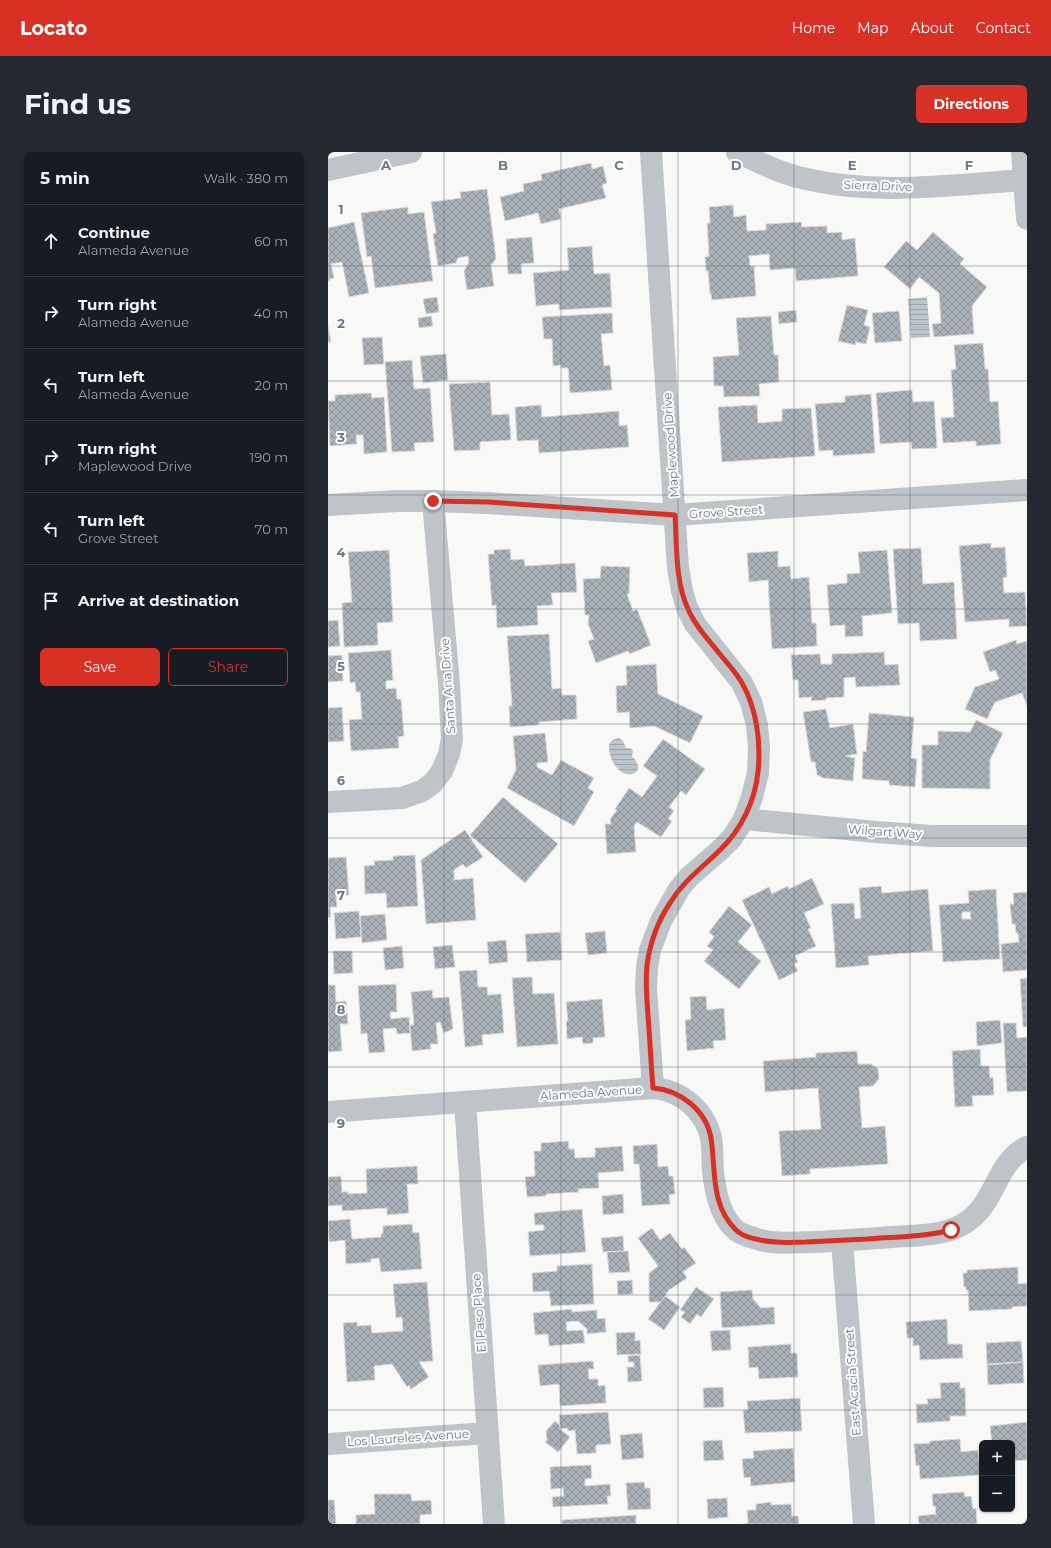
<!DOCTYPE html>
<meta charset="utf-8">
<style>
body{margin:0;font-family:Montserrat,sans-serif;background:#242831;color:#f1f3f6}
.controls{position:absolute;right:12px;bottom:12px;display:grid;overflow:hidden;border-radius:6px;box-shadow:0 1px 3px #0004}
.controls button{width:36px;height:36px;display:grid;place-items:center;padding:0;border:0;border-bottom:1px solid #363941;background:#171b24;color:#f1f3f6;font:20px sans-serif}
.stop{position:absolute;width:12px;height:12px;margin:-9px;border:3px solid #d93025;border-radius:50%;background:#fff}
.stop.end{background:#d93025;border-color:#fff;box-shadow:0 1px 4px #0008}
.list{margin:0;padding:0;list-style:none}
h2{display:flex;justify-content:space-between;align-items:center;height:52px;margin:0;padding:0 16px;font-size:17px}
h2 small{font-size:13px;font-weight:400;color:#9ea1a6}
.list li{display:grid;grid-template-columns:26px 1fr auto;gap:12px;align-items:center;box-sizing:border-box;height:72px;padding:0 16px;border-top:1px solid #363941}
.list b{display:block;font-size:15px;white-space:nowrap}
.list p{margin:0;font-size:13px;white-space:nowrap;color:#9ea1a6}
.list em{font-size:13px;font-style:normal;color:#9ea1a6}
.actions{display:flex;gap:8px;padding:12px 16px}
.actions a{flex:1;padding:9px 0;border:1px solid #d93025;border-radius:6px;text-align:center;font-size:14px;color:#d93025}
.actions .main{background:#d93025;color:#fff}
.icon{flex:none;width:22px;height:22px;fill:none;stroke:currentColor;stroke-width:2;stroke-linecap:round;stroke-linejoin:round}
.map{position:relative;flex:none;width:699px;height:1372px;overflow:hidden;border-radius:6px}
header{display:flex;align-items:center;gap:24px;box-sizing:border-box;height:56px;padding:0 20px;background:#d93025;color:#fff}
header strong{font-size:19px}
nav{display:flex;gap:22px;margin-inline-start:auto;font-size:14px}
.intro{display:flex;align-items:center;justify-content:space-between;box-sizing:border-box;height:96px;padding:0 24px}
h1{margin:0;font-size:28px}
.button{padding:10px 18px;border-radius:6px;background:#d93025;color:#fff;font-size:14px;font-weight:700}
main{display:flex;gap:24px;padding:0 24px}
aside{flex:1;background:#171b24;border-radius:6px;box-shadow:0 1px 3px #0004}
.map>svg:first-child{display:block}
.water{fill:url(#water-rules)}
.building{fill:url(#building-cross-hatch);stroke:#dadad8;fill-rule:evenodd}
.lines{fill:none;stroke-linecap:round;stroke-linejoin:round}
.minor{stroke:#bfc4c8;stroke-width:22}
.route{stroke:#d93025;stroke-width:5}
.grid{fill:none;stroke:#687886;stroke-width:1;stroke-opacity:0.55}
.labels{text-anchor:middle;stroke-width:4;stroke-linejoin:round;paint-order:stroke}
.street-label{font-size:12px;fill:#687886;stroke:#fff}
.grid-label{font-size:13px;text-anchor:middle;font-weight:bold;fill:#687886;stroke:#fff;stroke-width:4;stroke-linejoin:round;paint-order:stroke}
</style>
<header>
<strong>Locato</strong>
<nav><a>Home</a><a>Map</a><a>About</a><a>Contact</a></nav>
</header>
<div class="intro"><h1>Find us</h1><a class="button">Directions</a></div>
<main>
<aside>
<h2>5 min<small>Walk · 380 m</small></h2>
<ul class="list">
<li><svg class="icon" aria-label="ahead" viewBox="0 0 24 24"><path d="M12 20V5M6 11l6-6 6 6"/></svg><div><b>Continue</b><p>Alameda Avenue</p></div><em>60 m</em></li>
<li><svg class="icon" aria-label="right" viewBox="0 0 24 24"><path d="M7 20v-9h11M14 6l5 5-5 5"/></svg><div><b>Turn right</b><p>Alameda Avenue</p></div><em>40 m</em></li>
<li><svg class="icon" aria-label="left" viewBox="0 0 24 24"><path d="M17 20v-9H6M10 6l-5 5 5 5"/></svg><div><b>Turn left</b><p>Alameda Avenue</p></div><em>20 m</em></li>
<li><svg class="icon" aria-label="right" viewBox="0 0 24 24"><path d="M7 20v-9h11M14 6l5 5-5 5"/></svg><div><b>Turn right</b><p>Maplewood Drive</p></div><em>190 m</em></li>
<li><svg class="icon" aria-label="left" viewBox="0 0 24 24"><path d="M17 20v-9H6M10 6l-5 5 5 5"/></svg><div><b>Turn left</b><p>Grove Street</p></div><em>70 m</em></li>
<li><svg class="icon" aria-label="arrive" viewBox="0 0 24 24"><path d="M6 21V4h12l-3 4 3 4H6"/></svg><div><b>Arrive at destination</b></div></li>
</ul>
<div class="actions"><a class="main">Save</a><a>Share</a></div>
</aside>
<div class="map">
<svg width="699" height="1372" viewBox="0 0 699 1372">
<defs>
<pattern id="water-rules" width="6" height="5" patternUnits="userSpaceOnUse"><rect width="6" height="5" fill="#bac5ca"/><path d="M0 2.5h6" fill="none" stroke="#9ba5aa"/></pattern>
<pattern id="building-cross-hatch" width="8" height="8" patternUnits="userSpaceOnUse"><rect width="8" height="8" fill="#a8b1b7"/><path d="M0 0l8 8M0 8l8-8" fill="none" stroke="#8d959a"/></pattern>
</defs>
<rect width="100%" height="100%" fill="#f8f8f6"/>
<!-- water -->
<g class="water">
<path d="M599,145L602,185L583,186L580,147Z"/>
<path d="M291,586L295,589L298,596H302L305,599L304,605C310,609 314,620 304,622C291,625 281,607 281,596C281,590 284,587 291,586Z"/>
</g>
<!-- building -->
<g class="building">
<path d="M263,11L264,17L275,14L279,31L274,33L278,46L231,57L233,67L213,72L210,61L177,69L172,45L196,39L195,32L214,28L213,22Z"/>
<path d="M159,37L168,107L163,113L166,134L139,138L136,119L141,110L140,104L130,106L128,111L110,114L105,82L108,81L103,50L133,46L132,40Z"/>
<path d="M405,53L406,65L418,63L419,79L438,78V72L473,70L474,75L499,74V81L514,80V88L527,86L530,124L468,129L467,116L442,118L441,102L421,104L422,114H426L428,144L384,148L383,142H382L380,119H378L377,105L381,104L379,71H382L381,55Z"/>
<path d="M80,55V62L96,60L105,129L47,136L43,104L39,105L33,61Z"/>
<path d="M26,70L41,141L21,145L14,110L3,112L6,126L1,127L2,129H0V76Z"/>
<path d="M605,80L636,107L632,112L659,135L644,154L646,182L606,185L604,172L613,171L611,141L591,125L582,137L556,115L578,89L589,98Z"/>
<path d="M204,85L206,111L193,112L194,122H180L178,87Z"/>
<path d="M264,94L266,122L282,121L284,155L231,158V152L208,154L205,121L241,118L239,96Z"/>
<path d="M109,145L111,160L98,162L95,147Z"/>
<path d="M519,153L540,158L536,173L542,175L538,192L528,190L527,193L510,189Z"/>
<path d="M468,158L469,170L451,172L450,160Z"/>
<path d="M571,159L574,189L547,191L544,161Z"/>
<path d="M284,161L285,181L273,182L276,214L282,213L284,238L242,241L240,216H233V213L225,214L224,187H216L214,165Z"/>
<path d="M103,164L105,174L91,176L90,166Z"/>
<path d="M443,164L446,203H450L451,230L431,232L432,244L396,245L395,234H386L385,205L411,203L408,166Z"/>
<path d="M0,174L3,190H0Z"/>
<path d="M54,185L56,212L36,213L34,186Z"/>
<path d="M655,191L657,217H660L662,250L670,249L673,292L648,294V289L615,291L613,266L626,265L623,218L628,217L626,193Z"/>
<path d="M118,202L120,228L95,231L92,204Z"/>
<path d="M84,208L86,237L102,236L106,290L86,291L87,299L64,300L57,210Z"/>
<path d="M162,230L164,263L181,262L183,288L152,290V298L126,299L121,232Z"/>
<path d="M584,238L585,250L606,249L609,296L584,297L583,290L552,292L548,241Z"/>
<path d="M43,241L44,246L56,245L59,300L36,302L35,283H28L29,292L2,294L0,249H7V243Z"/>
<path d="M543,242L547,301L505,304V298L491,299L487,252L517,250V244Z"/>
<path d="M213,253L214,265L291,259V274L299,273L301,295L211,301L210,288L189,289L187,255Z"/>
<path d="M429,253L430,271L454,269V257L483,256L487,304L394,310L390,255Z"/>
<path d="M663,391V396L677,395L679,425L675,426L676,441L697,440L699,474L681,475V467L637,470L631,394Z"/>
<path d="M593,396L595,432L626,430L629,487L592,489L591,471L570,472L565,397Z"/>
<path d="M182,397L183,408L196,407L197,414L247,411L249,440L223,441L225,453L209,454L210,473L169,476L168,453L164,454L160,402H166V398Z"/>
<path d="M61,398L65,470L49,471L50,493L16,495L14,451L24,450L20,400Z"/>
<path d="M559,398L564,461L534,464L535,484L517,485V473L502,474L499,433L519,431V422L532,421L530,400Z"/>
<path d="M450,399V415L462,414L463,427L481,425L484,471H488L489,494L444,497L440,428L421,430L419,401Z"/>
<path d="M273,414L302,415L301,442H299L305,459L309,457L323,493L302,502L300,499L268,511L260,489L266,487L260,472L261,463H257L255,427L272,426Z"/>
<path d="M10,468L12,494L0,495V469Z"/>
<path d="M221,482L224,537L233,536L234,543H248L249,567L211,570V573L182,575L181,554H184L179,484Z"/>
<path d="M688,488L689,492L698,489L699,491V554L694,541L667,550L659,567L637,557L647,535L671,527L667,518L662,520L655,500Z"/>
<path d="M63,498L65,528L58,529V537L68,536L69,547H73L76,584L70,585L71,596L23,599L21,568L34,567L32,540H28L27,530L22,531L20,501Z"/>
<path d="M556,500L557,513L570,512L572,533L528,535L527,525L516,526V545L498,546V548L483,549L484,545L471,546L470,528H465L463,503L492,502L493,512H504V502Z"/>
<path d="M14,503L15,529L0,530V504Z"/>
<path d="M328,512L330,542L375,564L362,591L326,574L302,576L301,560L289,561L288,534L299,533L298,514Z"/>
<path d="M14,555L16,589L0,590V556Z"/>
<path d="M498,557L502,576L525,572L529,602L517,604L527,606L525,629L495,626L489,623L487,610H483L475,560Z"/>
<path d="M541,561L586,565L583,606L589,607L587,635L561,633V629L534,627L535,599L538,600Z"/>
<path d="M648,568L675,581L662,608V637L594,636V593H610V579L642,580Z"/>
<path d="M217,581L220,610L209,611V615L224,623L233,608L266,626L260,636L266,640L246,674L179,636L188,618L185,584Z"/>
<path d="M335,587L377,617L358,643L353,639L341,655L346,659L340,667L344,669L333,685L309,670L306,674L308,700L279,702L277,672H283L282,667L289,658L287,657L301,636L314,645L329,624L315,614Z"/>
<path d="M175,645L230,692L197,731L142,683Z"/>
<path d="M137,678L155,705L138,716L135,712L126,718V728L145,726L148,768L98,772L93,708Z"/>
<path d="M87,703L90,754L59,756L58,741L37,742L36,714L47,713L46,709L65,708V704Z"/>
<path d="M18,705L21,743L8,744L9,755H2L3,765L0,766V706Z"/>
<path d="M484,726L496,752L476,761L483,776L480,777L488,794L467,804L470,810L466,812L470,819L451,828L414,748L441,735L444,742L460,734L461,737Z"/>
<path d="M553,734L554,741L600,737L605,799L540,804L541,813L508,816L503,752L526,751L527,767L533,766L531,736Z"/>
<path d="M668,737L672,807L615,810L611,753L641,751L640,739ZM634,760H642L643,767H634Z"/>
<path d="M699,740V818L675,820L673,792L691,790L690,781H688L687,772H684L682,752H686L685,741Z"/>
<path d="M401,754L424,773L410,790L433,809L411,837L376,809L385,798L379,794L386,785L381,780Z"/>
<path d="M31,759L33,785L8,787L6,761Z"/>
<path d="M57,762L59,788L34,791L32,764Z"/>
<path d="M277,779L279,801L260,803L257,781Z"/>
<path d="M232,780L234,808L199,810L197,782Z"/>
<path d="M178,788L180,810L161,812L159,790Z"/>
<path d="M124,793L127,815L107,817L105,795Z"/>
<path d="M74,794L76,816L57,818L55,796Z"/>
<path d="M5,799H24L25,821L6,822Z"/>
<path d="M149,818L150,835H159L160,843L173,842L176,881L154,883L155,893L137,895L131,819Z"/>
<path d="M204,825L205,842L226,841L230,892L189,895L184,826Z"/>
<path d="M699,826V875H695L692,827Z"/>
<path d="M68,832L69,860H62L63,867L81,865L82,881L69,882L68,876L55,877L57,900L41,901L39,881L33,882L30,834Z"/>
<path d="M0,833H7L8,850L18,849L20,872H12L14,899L0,900Z"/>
<path d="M104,838L105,846L121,845L125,877L116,881L112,870L108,871L110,892H102L103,897L84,899L82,873H86L83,840Z"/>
<path d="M378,844L379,858L396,856L398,888L385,889L386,896L359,899L357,868L363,867L362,845Z"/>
<path d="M274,847L277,885L265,886V891L255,892L254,885L239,887L238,869H240L238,850Z"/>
<path d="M672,868L674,891L649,894L648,870Z"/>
<path d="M675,871H688L689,886L699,885V939L679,940Z"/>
<path d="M652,897L653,914H661L662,926L665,925L666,943L644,944L645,954L627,955L624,899Z"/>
<path d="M529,899L530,912H543L550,917L551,927L545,934L531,935L534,976L557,974L560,1012L482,1017V1022L454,1024L451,979L493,977L490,936L437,940L435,909L488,905V901Z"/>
<path d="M240,989L241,997H246L247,1006L267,1005V996L294,994L296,1019L270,1021L271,1036L250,1037L251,1040L218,1042V1044L199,1045L197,1025L207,1024L206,999H213V991Z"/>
<path d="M329,992L330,1015L340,1014L341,1024H345L347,1042L341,1043L342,1052L314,1054L311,1012H306L305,994Z"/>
<path d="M89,1014L90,1032H79L81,1061L59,1063V1056L14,1059V1053L0,1054V1025L13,1024L14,1040H20V1042L39,1041L38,1017Z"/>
<path d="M295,1042L296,1061L275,1063L274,1044Z"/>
<path d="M254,1057L258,1100L202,1104L200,1080L216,1078V1073H207L206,1061Z"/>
<path d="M22,1067L24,1087L53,1085V1082L55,1081V1074L84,1072L85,1081L91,1080L94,1117L53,1120L51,1106L43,1107V1110L18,1112L17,1088L1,1090L0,1069Z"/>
<path d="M324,1076L332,1088L342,1081L354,1097L356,1095L368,1111L355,1120L359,1126L341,1138L333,1150H321V1121L330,1114L310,1086Z"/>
<path d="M295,1084L296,1099L275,1100L273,1086Z"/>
<path d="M296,1099H300L302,1120L281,1121L279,1100Z"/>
<path d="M264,1112L266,1152L223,1154L221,1139L205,1140L204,1121L229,1119V1114Z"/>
<path d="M690,1115V1132L699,1131V1154L684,1155V1157L641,1159L640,1138H638V1135H636L635,1121H639V1118Z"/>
<path d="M304,1128L305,1142L290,1143L289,1129Z"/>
<path d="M99,1130L105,1209L91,1210L101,1225L83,1237L81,1233L79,1235L64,1212L46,1214L47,1228L19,1230L15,1171L29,1170V1174L43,1173L44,1181L75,1179L74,1165L68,1166L65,1132Z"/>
<path d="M368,1135L386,1147L373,1165L369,1162L362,1172L353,1165L357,1160L352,1158Z"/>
<path d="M424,1138L425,1147L433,1156L446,1155L447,1172L394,1176L392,1140Z"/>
<path d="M337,1144L352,1155L336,1178L320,1167Z"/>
<path d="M244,1157V1160L269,1158V1167L277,1166L278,1180L259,1182V1177L250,1169L238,1170L239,1179L255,1178L257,1191L221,1194L220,1182L207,1183L205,1161Z"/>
<path d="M619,1167L620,1192H634L635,1206L592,1208L591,1193L585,1194V1186H579L578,1170Z"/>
<path d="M402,1178L403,1198L384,1199L382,1179Z"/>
<path d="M307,1180V1189L312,1188L313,1202L289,1203L288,1181Z"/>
<path d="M693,1189L695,1210L659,1212L658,1191Z"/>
<path d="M463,1192V1201H469L470,1225L431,1227L430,1215L421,1216L420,1195Z"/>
<path d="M312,1203L314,1229L300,1230L299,1215H306V1210H300V1204Z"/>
<path d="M265,1209L266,1217H260L261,1227H270V1234L277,1233L278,1251L232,1254L231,1232L212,1234L210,1213Z"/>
<path d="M695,1210L696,1231L660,1233L659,1213Z"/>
<path d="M632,1230V1236H637L638,1264H622V1269L589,1271L588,1252H600L599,1247L613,1246L612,1231Z"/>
<path d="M395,1235L396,1255L376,1256L375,1236Z"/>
<path d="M472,1246L474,1279L417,1281L415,1258H420L419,1249Z"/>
<path d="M280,1260L283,1292L268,1293V1301L249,1302L247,1278L240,1279L239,1276L232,1277L231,1263Z"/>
<path d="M227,1269L232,1273V1277L242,1285L230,1300L217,1290L219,1288L218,1279Z"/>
<path d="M699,1270V1308L684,1309V1291H664L662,1274Z"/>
<path d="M314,1281L316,1306L294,1308L292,1283Z"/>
<path d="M632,1287L633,1300L650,1298L652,1323L592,1327L591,1313L588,1314L586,1292L602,1291V1289Z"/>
<path d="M394,1288L396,1308L376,1309L375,1289Z"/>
<path d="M465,1296L467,1330L423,1334L422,1325L416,1326L414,1307L426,1306L425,1299Z"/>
<path d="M263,1313L264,1326L257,1327V1334L282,1332L283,1344H279L280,1352L225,1355L224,1345L236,1344L235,1336L223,1337L222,1315Z"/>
<path d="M316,1330L317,1336H322L323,1357L300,1358L298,1331Z"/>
<path d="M636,1340L637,1345L643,1344L645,1357L648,1356L649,1372H591L590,1364L608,1362L607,1354H605L604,1342Z"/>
<path d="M46,1342H83L84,1349L103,1348L104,1362L92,1363V1372H28V1363L47,1362Z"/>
<path d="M399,1346L400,1365L380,1367L379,1347Z"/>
<path d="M0,1348H6L8,1372H0Z"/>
<path d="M443,1350V1353L463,1352L464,1364H470L471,1372H415L420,1371L419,1358H428V1352Z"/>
<path d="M308,1363V1372H234V1368Z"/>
</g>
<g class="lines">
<!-- minor -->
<g class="minor">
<path d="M323,0L350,416L354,439L359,456L367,472L414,531L423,550L429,573L431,596L430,621L424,645L416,667L404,686L391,699L361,725L351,737L333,769L322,798L319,815L318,836L325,936"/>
<path d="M409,0C430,10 452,21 474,26C547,44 622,33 696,28"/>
<path d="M694,0L699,67"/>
<path d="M0,18L83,0"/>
<path d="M0,353L70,349H105L160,351L347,363L699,338"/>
<path d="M0,650L74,646L94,639L105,631L114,619L121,602L124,587L121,532L105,349"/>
<path d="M416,667L548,680L603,684H699"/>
<path d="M137,950L166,1372"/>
<path d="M0,960L325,936C352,938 377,958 383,986C385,996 384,1008 385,1019C387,1039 392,1066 409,1079C415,1083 422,1085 429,1087C447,1093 467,1090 486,1090C512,1089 538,1087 564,1085C579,1084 595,1084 610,1081C623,1079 635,1074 645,1065C668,1045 670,1009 699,995"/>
<path d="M514,1089L536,1372"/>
<path d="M0,1292L160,1281"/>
</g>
</g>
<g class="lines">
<!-- route -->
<path class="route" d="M105,349L160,350L347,363C349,394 347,429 360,457C367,474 380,487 391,501C399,511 408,520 414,531C429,557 433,591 430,620C427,649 413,678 392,698C374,716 355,729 342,751C330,769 322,791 319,813C317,830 319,847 320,864C322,888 323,912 325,936C352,938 378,958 383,986C388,1017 382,1053 408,1078C417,1087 435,1089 448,1090C457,1091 468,1090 478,1090C498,1089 518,1088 539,1087C567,1085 595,1085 623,1078"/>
</g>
<!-- grid -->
<path class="grid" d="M116,0V1372M233,0V1372M350,0V1372M466,0V1372M582,0V1372M0,114H699M0,229H699M0,343H699M0,457H699M0,572H699M0,686H699M0,800H699M0,915H699M0,1029H699M0,1143H699M0,1258H699"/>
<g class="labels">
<!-- street labels -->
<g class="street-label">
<text transform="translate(550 34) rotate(2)" y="4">Sierra Drive</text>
<text transform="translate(343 293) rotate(-94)" y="4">Maplewood Drive</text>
<text transform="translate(398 360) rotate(-4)" y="4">Grove Street</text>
<text transform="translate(120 534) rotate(-94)" y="4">Santa Ana Drive</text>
<text transform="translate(557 680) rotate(4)" y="4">Wilgart Way</text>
<text transform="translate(263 941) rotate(-4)" y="4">Alameda Avenue</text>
<text transform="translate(151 1161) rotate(-94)" y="4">El Paso Place</text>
<text transform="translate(525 1230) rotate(-94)" y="4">East Acacia Street</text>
<text transform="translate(80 1286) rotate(-4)" y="4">Los Laureles Avenue</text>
</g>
</g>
<g class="grid-label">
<text x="58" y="18">A</text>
<text x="175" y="18">B</text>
<text x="291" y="18">C</text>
<text x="408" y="18">D</text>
<text x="524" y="18">E</text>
<text x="641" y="18">F</text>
<text x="13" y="62">1</text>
<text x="13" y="176">2</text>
<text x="13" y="290">3</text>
<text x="13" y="405">4</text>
<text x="13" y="519">5</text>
<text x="13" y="633">6</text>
<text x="13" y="748">7</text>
<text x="13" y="862">8</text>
<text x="13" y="976">9</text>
</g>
</svg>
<div class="controls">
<button>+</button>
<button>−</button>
</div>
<div class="stop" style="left:623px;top:1078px"></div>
<div class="stop end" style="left:105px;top:349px"></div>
</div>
</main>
